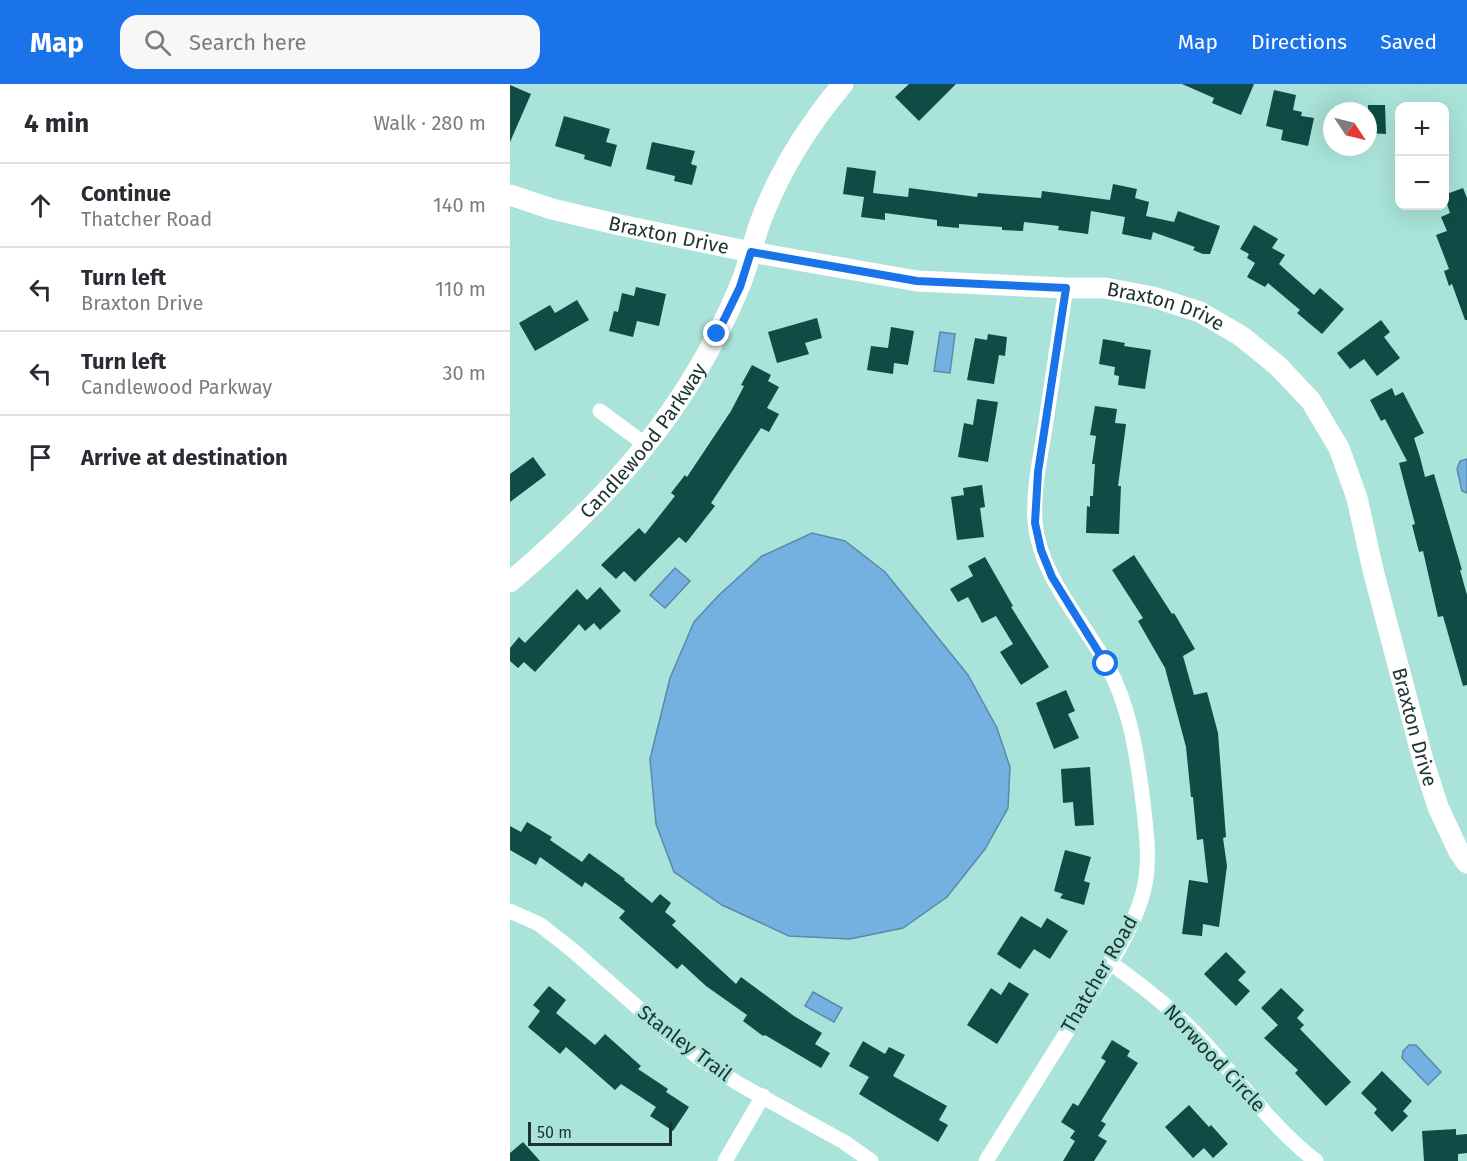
<!DOCTYPE html>
<meta charset="utf-8">
<style>
body{margin:0;font-family:"Fira Sans",sans-serif;background:#f7f7f7;color:#2b2b33}
.controls{position:absolute;right:18px;top:18px;display:grid;overflow:hidden;border-radius:12px;box-shadow:0 6px 24px #0002}
.controls button{width:54px;height:54px;display:grid;place-items:center;padding:0;border:0;border-bottom:2px solid #e1e1e2;background:#fff;color:#2b2b33;font:30px sans-serif}
.compass{position:absolute;left:813px;top:18px;width:54px;height:54px;border-radius:50%;background:#fff;box-shadow:0 6px 24px #0002;rotate:125deg}
.scale{position:absolute;left:18px;bottom:15px;width:144px;box-sizing:border-box;padding-left:6px;border:3px solid #1c3330;border-top:0;font-size:16px;line-height:21px;white-space:nowrap;color:#1c3330;-webkit-text-stroke:4px #a9e3d9;paint-order:stroke}
.stop{position:absolute;width:18px;height:18px;margin:-14px;border:4px solid #1a73e8;border-radius:50%;background:#fff}
.stop.end{background:#1a73e8;border-color:#fff;box-shadow:0 2px 6px #0008}
.list{margin:0;padding:0;list-style:none}
h2{display:flex;justify-content:space-between;align-items:center;height:78px;margin:0;padding:0 24px;font-size:26px}
h2 small{font-size:20px;font-weight:400;color:#7c7c81}
.list li{display:grid;grid-template-columns:39px 1fr auto;gap:18px;align-items:center;box-sizing:border-box;height:84px;padding:0 24px;border-top:2px solid #e1e1e2}
.list b{display:block;font-size:22px;white-space:nowrap}
.list p{margin:0;font-size:20px;white-space:nowrap;color:#7c7c81}
.list em{font-size:20px;font-style:normal;color:#7c7c81}
.icon{flex:none;width:33px;height:33px;fill:none;stroke:currentColor;stroke-width:2;stroke-linecap:round;stroke-linejoin:round}
.map{position:relative;flex:none;width:957px;height:1077px;overflow:hidden}
header{display:flex;align-items:center;gap:36px;box-sizing:border-box;height:84px;padding:0 30px;background:#1a73e8;color:#fff}
header strong{font-size:28px}
nav{display:flex;gap:33px;margin-inline-start:auto;font-size:21px}
.search{width:420px;height:54px;background:#f7f7f7;display:flex;align-items:center;gap:15px;box-sizing:border-box;padding:0 21px;border-radius:18px;color:#7c7c81;font-size:22px}
main{display:flex}
aside{flex:1;background:#fff}
.map>svg:first-child{display:block}
.water{fill:#74b0e0;stroke:#5a8aab;stroke-width:1.5}
.building{fill:#0f4c45}
.lines{fill:none;stroke-linecap:round;stroke-linejoin:round}
.street{stroke:#fff;stroke-width:15}
.secondary{stroke:#fff;stroke-width:21}
.route{stroke:#1a73e8;stroke-width:8}
.labels{text-anchor:middle;stroke-width:6;stroke-linejoin:round;paint-order:stroke}
.street-label{font-size:20px;fill:#1c3330;stroke:#a9e3d9}
</style>
<header>
<strong>Map</strong>
<div class="search"><svg class="icon" aria-label="search" viewBox="0 0 24 24"><circle cx="10" cy="10" r="6"/><path d="M15 15l6 6"/></svg>Search here</div>
<nav><a>Map</a><a>Directions</a><a>Saved</a></nav>
</header>
<main>
<aside>
<h2>4 min<small>Walk · 280 m</small></h2>
<ul class="list">
<li><svg class="icon" aria-label="ahead" viewBox="0 0 24 24"><path d="M12 20V5M6 11l6-6 6 6"/></svg><div><b>Continue</b><p>Thatcher Road</p></div><em>140 m</em></li>
<li><svg class="icon" aria-label="left" viewBox="0 0 24 24"><path d="M17 20v-9H6M10 6l-5 5 5 5"/></svg><div><b>Turn left</b><p>Braxton Drive</p></div><em>110 m</em></li>
<li><svg class="icon" aria-label="left" viewBox="0 0 24 24"><path d="M17 20v-9H6M10 6l-5 5 5 5"/></svg><div><b>Turn left</b><p>Candlewood Parkway</p></div><em>30 m</em></li>
<li><svg class="icon" aria-label="arrive" viewBox="0 0 24 24"><path d="M6 21V4h12l-3 4 3 4H6"/></svg><div><b>Arrive at destination</b></div></li>
</ul>
</aside>
<div class="map">
<svg width="957" height="1077" viewBox="0 0 957 1077">
<rect width="100%" height="100%" fill="#a9e3d9"/>
<!-- water -->
<g class="water">
<path d="M430,248L445,250L440,289L424,287Z"/>
<path d="M957,375V409L952,407L947,385L950,377Z"/>
<path d="M302,449L335,457L375,488L458,591L487,644L500,683L498,724L475,765L437,813L393,844L340,855L279,852L212,821L164,788L146,740L140,675L160,594L184,538L208,512L252,472Z"/>
<path d="M165,484L180,497L155,524L140,511Z"/>
<path d="M303,908L332,924L324,938L295,922Z"/>
<path d="M899,961H906L931,988L918,1001L892,974L893,967Z"/>
</g>
<!-- building -->
<g class="building">
<path d="M399,0H446L409,37L385,13Z"/>
<path d="M672,0H744L731,31L702,19L704,14Z"/>
<path d="M0,1L21,10L0,58Z"/>
<path d="M764,6L786,11L783,26L792,28L791,32L804,34L798,62L771,56L773,46L756,42Z"/>
<path d="M858,21H875L876,50L858,49Z"/>
<path d="M54,32L100,45L96,58L107,61L101,83L74,75L75,71L45,62Z"/>
<path d="M142,58L185,67L181,80L187,82L182,101L164,97L165,92L136,85Z"/>
<path d="M337,83L366,87L363,109L398,113L399,104L467,113L468,109L531,114L532,107L600,116L603,100L627,105L625,114L639,118L636,132L664,138L668,127L710,142L700,170H693L683,166L685,163L643,148L641,156L612,150L615,133L581,127L578,150L548,146L549,142L514,138L513,147L492,146V143L449,140V144L427,142V136L375,129V136L351,133L354,113L333,110Z"/>
<path d="M953,104L957,114V236H955L942,200L939,202L934,187L939,185L926,151L937,147L931,133L940,129L934,111Z"/>
<path d="M744,141L768,155L762,164L775,171L769,180L804,211L810,204L834,225L812,250L787,229L790,226L758,199L755,203L737,193L745,179L737,174L739,170L730,165Z"/>
<path d="M126,203L156,210L149,242L127,237L123,253L99,247L104,227L108,228L112,209L124,212Z"/>
<path d="M67,216L79,236L25,267L9,239L40,221L45,229Z"/>
<path d="M307,234L312,254L295,259L299,270L267,279L258,248Z"/>
<path d="M871,236L880,248L874,253L890,274L867,292L854,275L840,285L827,269Z"/>
<path d="M381,243L404,247L398,281L384,279L383,290L357,286L361,262L378,264Z"/>
<path d="M478,250L497,253L495,272L489,271L484,300L457,296L465,254L477,256Z"/>
<path d="M593,255L615,259L614,262L641,266L635,305L608,301L609,292L604,291L605,283L589,280Z"/>
<path d="M242,281L261,291L258,297L269,303L257,324L269,330L259,348L251,344L201,419L205,422L176,459L169,453L125,498L114,487L106,495L91,481L129,444L135,450L165,412L161,409L175,391L177,393L221,327L234,302L231,301Z"/>
<path d="M882,304L885,312L893,308L914,349L904,354L910,373L915,393L924,390L952,486H950L957,511V601L953,602L933,532L928,533L913,467L909,468L902,441L905,440L889,379L897,377L875,335L871,337L860,316Z"/>
<path d="M467,315L488,318L478,378L448,373L454,339L463,341Z"/>
<path d="M585,322L607,325L605,339L616,340L608,402H611L609,450L576,449L577,422L580,423V412H583L585,380H582L586,352L580,351Z"/>
<path d="M23,373L36,391L0,418V390Z"/>
<path d="M472,401L475,423L470,424L474,453L447,456L441,413L454,411L453,404Z"/>
<path d="M624,471L662,530L664,529L685,565L673,572L684,611L697,608L708,649L716,753L713,754L717,782L709,843L693,840L692,852L672,850L679,796L698,799L693,755L687,756L683,713H681L676,663L655,584L628,537L633,534L602,486Z"/>
<path d="M475,473L503,522L501,523L539,583L511,601L490,568L503,560L486,532L472,539L458,513L448,518L440,505L463,492L458,482Z"/>
<path d="M90,503L111,527L90,546L84,539L75,547L69,540L25,588L14,578L8,584L0,577V564L9,553L15,559L67,505L77,516Z"/>
<path d="M556,606L565,627L558,630L569,654L544,665L526,619Z"/>
<path d="M580,683L584,741L565,742L563,718L553,719L551,685Z"/>
<path d="M17,738L42,753L40,756L72,778L79,769L115,795L114,796L142,819L150,810L161,819L155,828L166,837L162,841L226,900L231,893L284,932L312,949L305,960L320,969L311,984L255,951L253,952L233,937L237,931L196,902L172,880L167,885L109,834L115,827L75,798L72,803L30,773L26,781L0,766V742L11,748Z"/>
<path d="M555,766L581,773L574,797L580,799L574,821L550,814L553,810L544,807Z"/>
<path d="M511,832L531,844L537,834L558,847L540,875L524,865L510,885L487,870Z"/>
<path d="M716,868L736,888L728,896L740,907L726,922L694,890Z"/>
<path d="M499,898L519,910L487,960L457,941L481,904L491,911Z"/>
<path d="M39,902L56,916L46,929L85,961L95,950L131,982L128,985L158,1005L156,1008L179,1023L163,1047L140,1032L146,1023L111,1000L105,1006L56,963L50,970L18,943L30,927L23,921Z"/>
<path d="M771,904L794,926L787,934L794,941L790,945L841,998L816,1022L785,989L788,986L754,954L768,941L751,924Z"/>
<path d="M602,956L620,967L617,972L628,979L591,1037L596,1040L588,1052L597,1057L584,1077H553L565,1057L560,1054L565,1047L551,1038L563,1019L568,1022L596,977L591,974Z"/>
<path d="M353,957L375,970L379,963L395,971L383,992L437,1022L429,1036L438,1041L428,1058L349,1010L359,993L339,982Z"/>
<path d="M872,987L902,1017L893,1027L898,1032L882,1048L864,1029L867,1025L851,1009Z"/>
<path d="M679,1021L699,1043L701,1041L718,1060L703,1074L694,1064L683,1074L655,1043Z"/>
<path d="M946,1045V1051L957,1050V1069L948,1070V1077H914L912,1047Z"/>
<path d="M13,1058L30,1077H0V1069Z"/>
</g>
<g class="lines">
<!-- street -->
<g class="street">
<path d="M90,327L136,361"/>
<path d="M0,827L29,840L61,865L158,950L192,976L229,1000L334,1058L361,1077"/>
<path d="M599,878C633,902 665,927 693,957C730,997 763,1044 806,1077"/>
<path d="M215,1077L253,1012"/>
<path d="M476,1077L610,863C620,843 631,822 635,800C640,773 636,745 633,718C627,670 620,622 596,579C571,534 530,492 525,438C523,407 530,374 535,344C542,297 549,251 556,204"/>
</g>
<!-- secondary -->
<g class="secondary">
<path id="s1" d="M0,111L42,125L110,141L241,168L407,197L556,204H595L643,213L690,228L731,252L768,282L801,317L829,364L847,414L863,486L913,676L928,723L949,768L957,779"/>
<path id="s2" d="M0,498C100,413 177,327 229,204C239,181 243,155 253,131C272,83 300,39 333,0"/>
</g>
</g>
<g class="lines">
<!-- route -->
<path class="route" d="M207,250L230,203L241,168L407,197L556,204L528,388L525,439L531,466L542,493L596,580"/>
</g>
<g class="labels">
<!-- street labels -->
<g class="street-label">
<text dy="7" stroke="none"><textPath href="#s1" startOffset="164">Braxton Drive</textPath></text>
<text dy="7" stroke="none"><textPath href="#s1" startOffset="668">Braxton Drive</textPath></text>
<text dy="7" stroke="none"><textPath href="#s2" startOffset="195">Candlewood Parkway</textPath></text>
<text dy="7" stroke="none"><textPath href="#s1" startOffset="1190">Braxton Drive</textPath></text>
<text transform="translate(589 890) rotate(-60)" y="7">Thatcher Road</text>
<text transform="translate(175 959) rotate(37)" y="7">Stanley Trail</text>
<text transform="translate(705 974) rotate(47)" y="7">Norwood Circle</text>
</g>
</g>
</svg>
<div class="controls">
<button>+</button>
<button>−</button>
</div>
<svg class="compass" viewBox="-18 -18 36 36"><path d="M0-13l5 13h-10z" fill="#e53935"/><path d="M0 13l5-13h-10z" fill="#7c7c81"/></svg>
<div class="scale">50 m</div>
<div class="stop" style="left:596px;top:580px"></div>
<div class="stop end" style="left:207px;top:250px"></div>
</div>
</main>
